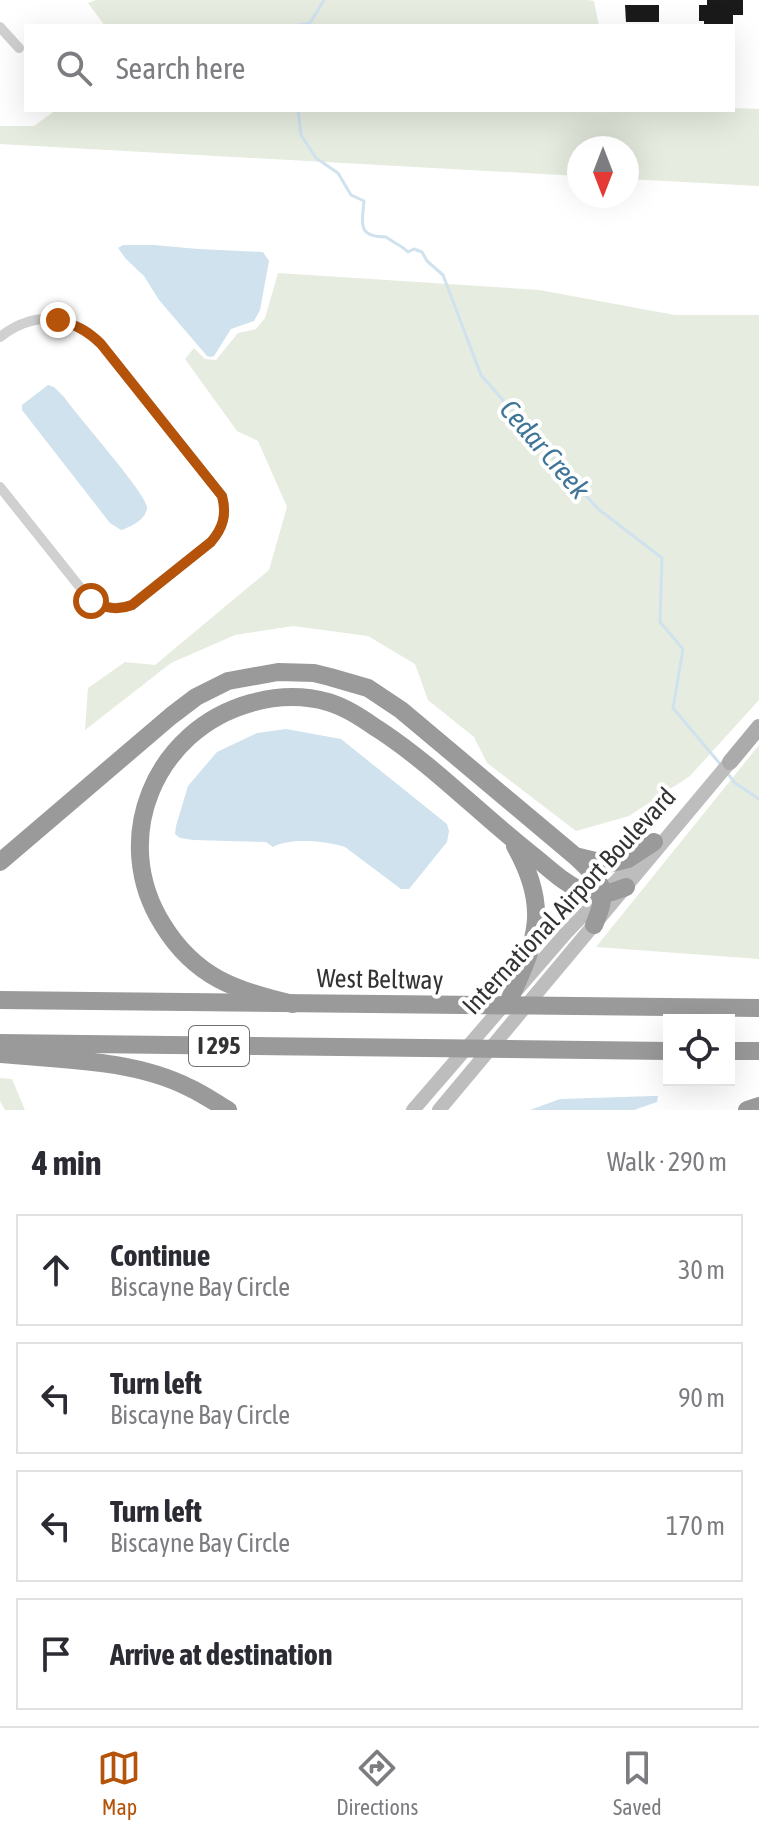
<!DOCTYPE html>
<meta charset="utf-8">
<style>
body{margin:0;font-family:"Asap Condensed",sans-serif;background:#f7f7f7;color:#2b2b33}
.controls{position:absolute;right:24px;bottom:24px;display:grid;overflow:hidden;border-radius:0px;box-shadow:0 8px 32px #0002}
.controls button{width:72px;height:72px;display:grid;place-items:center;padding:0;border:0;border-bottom:2px solid #e1e1e2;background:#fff;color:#2b2b33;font:40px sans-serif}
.compass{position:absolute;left:567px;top:136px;width:72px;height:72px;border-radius:50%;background:#fff;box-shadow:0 8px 32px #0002;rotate:180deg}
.stop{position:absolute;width:24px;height:24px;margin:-18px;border:6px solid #b45309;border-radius:50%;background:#fff}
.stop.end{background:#b45309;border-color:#fff;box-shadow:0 2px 8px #0008}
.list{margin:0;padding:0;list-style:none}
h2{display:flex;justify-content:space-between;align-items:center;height:104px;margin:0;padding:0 32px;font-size:34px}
h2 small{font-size:26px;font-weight:400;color:#7c7c81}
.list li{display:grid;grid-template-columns:52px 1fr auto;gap:24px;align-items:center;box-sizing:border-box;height:112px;margin:0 16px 16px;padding:0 16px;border:2px solid #e1e1e2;border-radius:0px}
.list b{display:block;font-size:30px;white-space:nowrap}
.list p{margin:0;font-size:26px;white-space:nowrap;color:#7c7c81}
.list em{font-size:26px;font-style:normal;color:#7c7c81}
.icon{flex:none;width:44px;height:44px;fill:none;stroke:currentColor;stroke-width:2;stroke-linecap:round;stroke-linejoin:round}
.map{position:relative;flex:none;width:759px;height:1110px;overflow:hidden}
.search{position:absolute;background:#fff;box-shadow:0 8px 32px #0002;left:24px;right:24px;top:24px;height:88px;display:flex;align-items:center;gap:20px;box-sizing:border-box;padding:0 28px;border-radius:0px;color:#7c7c81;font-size:30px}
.sheet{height:616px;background:#fff}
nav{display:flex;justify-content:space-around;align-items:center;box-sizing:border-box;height:112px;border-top:2px solid #e1e1e2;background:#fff;font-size:22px;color:#7c7c81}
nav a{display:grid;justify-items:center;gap:4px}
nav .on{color:#b45309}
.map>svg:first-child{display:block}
.green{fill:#e6ecdf}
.water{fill:#cfe2ee}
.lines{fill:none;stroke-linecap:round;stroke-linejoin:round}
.stream{stroke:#cfe2ee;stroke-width:3}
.building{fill:#1a1a1a}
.street{stroke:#d0d0d0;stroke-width:10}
.secondary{stroke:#bdbdbd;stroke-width:14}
.primary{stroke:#ababab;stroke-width:16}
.highway{stroke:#9a9a9a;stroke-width:18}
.route{stroke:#b45309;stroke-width:10}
.labels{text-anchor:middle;stroke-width:8;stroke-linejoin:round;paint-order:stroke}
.shield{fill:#fff;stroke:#707070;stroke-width:2}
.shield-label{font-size:24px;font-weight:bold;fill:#333}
.street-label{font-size:26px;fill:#333;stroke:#fff}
.water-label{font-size:28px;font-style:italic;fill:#3f7597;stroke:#fff}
</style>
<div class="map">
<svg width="759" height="1110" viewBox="0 0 759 1110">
<rect width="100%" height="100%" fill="#fff"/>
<!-- green -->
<g class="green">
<path d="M96,0H587L594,1L599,26H105L88,3Z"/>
<path d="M733,108L759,109V186L627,179V148H579V176L0,144V126H34L56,110H733Z"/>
<path d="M278,273L539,290L675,315H759V700L690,776L629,816L576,831L487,763L474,737L428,700L415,664L368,636L293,626L235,635L171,663L85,730L88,688L125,662L155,665L269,570L287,507L258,441L237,431L185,359L194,348L205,359L216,360L238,333L256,329L265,318Z"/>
<path d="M759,745V959L596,947Z"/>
<path d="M0,1078L12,1079L25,1110H5L0,1101Z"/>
</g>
<!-- water -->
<g class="water">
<path d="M123,245H154L198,249L263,252L269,261L260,310L254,321L231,329L214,356L211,357L207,356L159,300L144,276L126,259L118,248Z"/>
<path d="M48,385L54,387L64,397C77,416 146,493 147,507C147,519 131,527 121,530L110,523L22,410V405Z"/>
<path d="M286,729L341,739L447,824L449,831L447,842L409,889H401L345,847C328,841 289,837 273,847L266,842L193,840L180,838L175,834L176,826L188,786L217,752L257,733Z"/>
<path d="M654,1096H658L657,1102L634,1110H530L560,1099Z"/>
</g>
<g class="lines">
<!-- stream -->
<g class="stream">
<path d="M294,26L310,23L324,0"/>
<path d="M298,110L301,135L316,158L338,173L351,195L364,201C362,224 357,237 386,237C394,243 401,245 408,252L414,249L422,252L427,261L443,275L481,375L597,508L662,558L660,622L683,649L673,708L721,765"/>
<path d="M728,774L735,783L759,799"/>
</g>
</g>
<!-- building -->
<g class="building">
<path d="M707,0H743V15H733V26H704V21H699V5H707Z"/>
<path d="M625,5H659V22H626Z"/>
</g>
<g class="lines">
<!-- street -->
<g class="street">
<path d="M0,27L19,48"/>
<path d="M0,337C34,310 71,314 101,344L222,496C227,515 223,528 211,542L132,605C116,610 106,608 91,601L0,487"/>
</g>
<!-- secondary -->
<g class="secondary">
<path d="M413,1110L566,933L640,856"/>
<path d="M439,1110L730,762"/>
</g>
<!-- primary -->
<path class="primary" d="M730,762L759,727"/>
<!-- highway -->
<g class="highway">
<path d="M577,858C604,883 609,891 594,925"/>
<path d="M0,862L171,716L196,697L228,681L278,672L314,673L330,677L368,688L401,710L575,856L608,864L628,859L654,842"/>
<path d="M510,998C538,939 549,906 515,846"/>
<path d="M0,1000L759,1008"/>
<path d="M293,1004C236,991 195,977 163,925C109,840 154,730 251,703C276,696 303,695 328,702C348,708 364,720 381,731C435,767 480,814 531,854C548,867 565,885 585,892C600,897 612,892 626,887"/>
<path d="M0,1043L669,1051"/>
<path d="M729,1051H759"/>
<path d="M0,1054C63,1060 133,1059 190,1088C203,1094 216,1103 228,1110"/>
<path d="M747,1110L759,1106"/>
</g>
</g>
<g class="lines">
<!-- route -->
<path class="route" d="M58,320C76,325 88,331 101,344L222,496C227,515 223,528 211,542L132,605C117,611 106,608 91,601"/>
</g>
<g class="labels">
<!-- shield labels -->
<rect class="shield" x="189" y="1026" width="60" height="40" rx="6"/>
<g class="shield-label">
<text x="219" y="1054">I 295</text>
</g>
<!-- street labels -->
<g class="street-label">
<text transform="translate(569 901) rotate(-47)" y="9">International Airport Boulevard</text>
<text transform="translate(380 979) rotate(1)" y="9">West Beltway</text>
</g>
<!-- water labels -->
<g class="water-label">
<text transform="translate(545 449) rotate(49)" y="10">Cedar Creek</text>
</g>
</g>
</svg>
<div class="controls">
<button><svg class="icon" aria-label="locate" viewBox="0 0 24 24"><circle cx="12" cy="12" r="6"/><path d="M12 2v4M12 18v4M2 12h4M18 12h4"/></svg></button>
</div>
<svg class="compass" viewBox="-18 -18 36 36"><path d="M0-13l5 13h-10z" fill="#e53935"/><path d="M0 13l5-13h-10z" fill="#7c7c81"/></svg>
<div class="stop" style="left:91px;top:601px"></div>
<div class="stop end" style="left:58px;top:320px"></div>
<div class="search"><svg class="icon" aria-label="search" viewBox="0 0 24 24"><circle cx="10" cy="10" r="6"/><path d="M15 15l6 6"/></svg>Search here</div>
</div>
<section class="sheet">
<h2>4 min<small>Walk · 290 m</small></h2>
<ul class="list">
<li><svg class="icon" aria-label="ahead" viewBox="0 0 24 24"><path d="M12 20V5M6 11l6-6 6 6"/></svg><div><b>Continue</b><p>Biscayne Bay Circle</p></div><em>30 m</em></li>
<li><svg class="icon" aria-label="left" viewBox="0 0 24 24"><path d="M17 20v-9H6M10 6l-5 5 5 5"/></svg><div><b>Turn left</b><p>Biscayne Bay Circle</p></div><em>90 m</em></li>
<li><svg class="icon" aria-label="left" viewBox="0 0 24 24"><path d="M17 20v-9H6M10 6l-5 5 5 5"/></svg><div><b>Turn left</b><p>Biscayne Bay Circle</p></div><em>170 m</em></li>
<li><svg class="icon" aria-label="arrive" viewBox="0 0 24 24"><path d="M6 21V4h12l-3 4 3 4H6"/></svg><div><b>Arrive at destination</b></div></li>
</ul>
</section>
<nav>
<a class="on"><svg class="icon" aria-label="map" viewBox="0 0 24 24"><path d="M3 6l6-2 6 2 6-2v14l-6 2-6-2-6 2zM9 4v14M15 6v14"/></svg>Map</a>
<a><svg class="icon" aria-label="directions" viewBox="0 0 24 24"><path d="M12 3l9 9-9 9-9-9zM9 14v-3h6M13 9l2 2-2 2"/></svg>Directions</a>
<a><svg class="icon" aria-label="saved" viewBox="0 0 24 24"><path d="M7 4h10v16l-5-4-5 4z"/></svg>Saved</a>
</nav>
